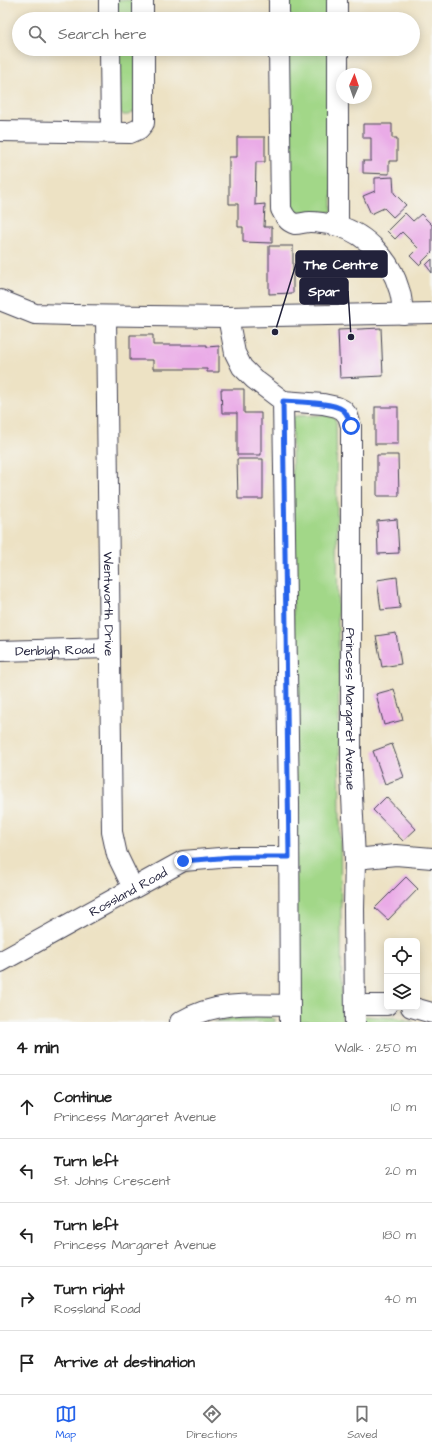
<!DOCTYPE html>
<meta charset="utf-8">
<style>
body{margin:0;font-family:"Architects Daughter",sans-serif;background:#f6f6f6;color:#222}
.controls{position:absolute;right:12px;bottom:12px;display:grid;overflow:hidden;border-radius:6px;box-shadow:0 2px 10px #0003}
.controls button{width:36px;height:36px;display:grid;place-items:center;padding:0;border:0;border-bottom:1px solid #e0e0e0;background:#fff;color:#222;font:20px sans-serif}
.compass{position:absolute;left:336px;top:68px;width:36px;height:36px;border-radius:50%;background:#fff;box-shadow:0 2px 10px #0003;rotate:2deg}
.stop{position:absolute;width:12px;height:12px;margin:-9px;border:3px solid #2563eb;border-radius:50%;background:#fff}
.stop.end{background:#2563eb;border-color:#fff;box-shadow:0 1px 4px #0008}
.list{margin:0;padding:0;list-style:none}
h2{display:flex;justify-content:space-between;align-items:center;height:52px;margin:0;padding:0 16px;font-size:17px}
h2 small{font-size:13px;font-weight:400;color:#767676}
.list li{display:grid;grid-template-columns:26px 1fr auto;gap:12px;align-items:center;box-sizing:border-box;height:64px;padding:0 16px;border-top:1px solid #e0e0e0}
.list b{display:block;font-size:15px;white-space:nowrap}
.list p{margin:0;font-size:13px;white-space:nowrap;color:#767676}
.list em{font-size:13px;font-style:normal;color:#767676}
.icon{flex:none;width:22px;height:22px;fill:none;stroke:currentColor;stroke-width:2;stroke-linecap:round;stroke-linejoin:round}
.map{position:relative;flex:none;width:432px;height:1022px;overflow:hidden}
.search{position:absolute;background:#fff;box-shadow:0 2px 10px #0003;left:12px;right:12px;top:12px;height:44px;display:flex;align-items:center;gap:10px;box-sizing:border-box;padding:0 14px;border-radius:22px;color:#767676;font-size:15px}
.sheet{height:372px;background:#fff}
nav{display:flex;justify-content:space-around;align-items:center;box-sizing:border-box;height:56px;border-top:1px solid #e0e0e0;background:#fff;font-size:11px;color:#767676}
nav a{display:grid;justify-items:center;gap:2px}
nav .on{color:#2563eb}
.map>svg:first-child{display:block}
.green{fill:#a2d788;stroke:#627c62}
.building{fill:#eaabe7}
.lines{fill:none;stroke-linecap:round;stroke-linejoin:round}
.minor-casing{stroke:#403f50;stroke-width:22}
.minor{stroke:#fff;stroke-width:20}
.route{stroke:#2563eb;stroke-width:5}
.labels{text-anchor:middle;stroke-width:3.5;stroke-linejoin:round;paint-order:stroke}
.street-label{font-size:13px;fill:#22223b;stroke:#f6f6f2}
.leader{fill:none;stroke:#22223b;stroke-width:1.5}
.callout-dot{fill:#22223b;stroke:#f6f6f2;stroke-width:1.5}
.callout{fill:#22223b;stroke:#22223b;stroke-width:1.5}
.callout-label{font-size:14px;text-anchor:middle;font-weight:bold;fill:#fff}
</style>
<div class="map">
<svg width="432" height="1022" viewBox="0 0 432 1022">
<rect width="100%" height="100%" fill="#f6f6f2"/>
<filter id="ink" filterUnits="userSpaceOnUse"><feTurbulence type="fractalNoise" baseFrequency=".025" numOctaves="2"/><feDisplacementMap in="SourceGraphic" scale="8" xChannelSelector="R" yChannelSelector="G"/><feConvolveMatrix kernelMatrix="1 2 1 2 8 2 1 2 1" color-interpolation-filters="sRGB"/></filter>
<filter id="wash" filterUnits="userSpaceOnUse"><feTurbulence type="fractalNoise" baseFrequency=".012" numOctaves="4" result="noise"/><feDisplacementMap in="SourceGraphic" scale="16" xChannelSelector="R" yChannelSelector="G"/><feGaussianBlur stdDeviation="0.9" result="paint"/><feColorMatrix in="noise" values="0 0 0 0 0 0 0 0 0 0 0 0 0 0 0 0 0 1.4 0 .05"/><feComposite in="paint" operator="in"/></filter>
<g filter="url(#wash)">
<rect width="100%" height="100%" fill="#ede2c4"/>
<!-- green -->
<g class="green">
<rect x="116" y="0" width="23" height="19"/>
<path d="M285,0H333V19H286Z"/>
<path d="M116,49H139L136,111L128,115H123L120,111Z"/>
<path d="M286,49H333L332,212H292L288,210Z"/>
<path d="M331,415L334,417L336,422L342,1022H295L292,418L296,416Z"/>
<path d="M364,1016L399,1018L414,1022H362Z"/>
<path d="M267,1017L275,1019V1022H214L232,1018Z"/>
</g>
<g id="blocks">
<!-- building -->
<g class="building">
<path d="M363,124H392V138H397V161H389V174L363,173V161H371V138H363Z"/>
<path d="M237,137H265V162H256L255,205L265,204L264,227H272V243L243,242V227H238V204H229V157H237Z"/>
<path d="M393,177L394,193L406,205L393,217L384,208L371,214L363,196L375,191V178Z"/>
<path d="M405,213L413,221L421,214L432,225V252L419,265L410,256L418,248L402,232L395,239L387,231Z"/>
<path d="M269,246H293V293L269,294Z"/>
<path d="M432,259V273L426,265Z"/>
<path d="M381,328L383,376L340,378L338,330Z"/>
<path d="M130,335H153V345H207V347L219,346V372H207V369H153V360H130Z"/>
<path d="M221,389H244V413H261V455H237V413H222Z"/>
<rect x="375" y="407" width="23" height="37"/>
<path d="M377,455H398L399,496H377Z"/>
<path d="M237,459H263V499H238Z"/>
<path d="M397,519L399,553L378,554L377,521Z"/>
<path d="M397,577L400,608L381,610L377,580Z"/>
<path d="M396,633L401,664L382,667L376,636Z"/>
<path d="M394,689L403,720L384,725L376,694Z"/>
<path d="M392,744L404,777L385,784L373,751Z"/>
<path d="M386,797L416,829L403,841L373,810Z"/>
<path d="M406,877L418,889L388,920L375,908Z"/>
</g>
</g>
</g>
<g filter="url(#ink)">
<use href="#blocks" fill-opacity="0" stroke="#403f50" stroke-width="1"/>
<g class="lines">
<defs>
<g id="minor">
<path d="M109,0V19"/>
<path d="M143,0V19"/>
<path d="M279,0V19"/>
<path d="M337,0V19"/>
<path d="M110,49L111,132"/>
<path d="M279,49L281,209C284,215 287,222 295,224C300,224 305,222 310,222C319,222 329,224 338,226C367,234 391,261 399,289C402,297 402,306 403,314"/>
<path d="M338,49V226"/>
<path d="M0,131L130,133L139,129L144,123V49"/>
<path d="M0,300L35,314L71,315L228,317L432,313"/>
<path id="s1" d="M106,316L112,832L117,855L133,888"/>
<path id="s2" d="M228,317L235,353L242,367L254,379L283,401L323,404L337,407L343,410L348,416L351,426V775L355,859L354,909L355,1022"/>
<path d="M283,401L289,804L290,1022"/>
<path id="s3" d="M0,651L109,648"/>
<path d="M355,859L396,855L432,858"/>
<path id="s4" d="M0,962L183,861L232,857H289"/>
<path d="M356,1005H387"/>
<path d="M411,1007L432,1013"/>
<path d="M180,1022C216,1001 250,1004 290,1005"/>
</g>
</defs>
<!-- minor casing -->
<use href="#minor" class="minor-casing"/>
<!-- minor -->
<use href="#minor" class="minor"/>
</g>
</g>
<g class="lines" filter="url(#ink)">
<!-- route -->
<path class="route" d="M183,861L232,857H289L283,401C297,402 333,402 343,410C348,414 349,420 351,426"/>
</g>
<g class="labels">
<!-- street labels -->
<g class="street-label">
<text dy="5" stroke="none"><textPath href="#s1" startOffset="288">Wentworth Drive</textPath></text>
<text dy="5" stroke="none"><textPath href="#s3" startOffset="55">Denbigh Road</textPath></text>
<text dy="5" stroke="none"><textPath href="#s2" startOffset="468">Princess Margaret Avenue</textPath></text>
<text dy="5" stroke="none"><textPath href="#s4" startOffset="146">Rossland Road</textPath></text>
</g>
</g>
<!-- callouts -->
<path class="leader" d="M275 332L296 264M351 337L348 291"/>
<g class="callout-dot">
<circle cx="275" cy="332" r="4"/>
<circle cx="351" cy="337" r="4"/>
</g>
<g class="callout">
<rect x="296" y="251" width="91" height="26" rx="4"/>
<rect x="300" y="278" width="48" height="26" rx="4"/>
</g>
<g class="callout-label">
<text x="341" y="269">The Centre</text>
<text x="324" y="296">Spar</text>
</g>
</svg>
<div class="controls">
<button><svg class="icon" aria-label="locate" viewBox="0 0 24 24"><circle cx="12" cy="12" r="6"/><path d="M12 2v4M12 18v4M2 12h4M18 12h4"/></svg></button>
<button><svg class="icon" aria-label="layers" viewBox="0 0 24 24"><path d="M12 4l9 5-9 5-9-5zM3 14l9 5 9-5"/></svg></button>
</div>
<svg class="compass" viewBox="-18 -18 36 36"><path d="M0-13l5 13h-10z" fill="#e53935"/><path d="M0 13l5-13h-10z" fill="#767676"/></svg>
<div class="stop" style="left:351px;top:426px"></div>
<div class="stop end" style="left:183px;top:861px"></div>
<div class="search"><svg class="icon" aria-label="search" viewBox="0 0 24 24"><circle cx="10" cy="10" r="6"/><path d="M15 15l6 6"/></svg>Search here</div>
</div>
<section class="sheet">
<h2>4 min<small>Walk · 250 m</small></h2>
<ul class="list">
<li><svg class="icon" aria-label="ahead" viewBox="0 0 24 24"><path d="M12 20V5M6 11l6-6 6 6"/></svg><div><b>Continue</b><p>Princess Margaret Avenue</p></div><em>10 m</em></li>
<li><svg class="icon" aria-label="left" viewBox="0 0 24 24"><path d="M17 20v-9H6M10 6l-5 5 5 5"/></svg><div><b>Turn left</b><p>St. Johns Crescent</p></div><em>20 m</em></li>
<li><svg class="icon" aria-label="left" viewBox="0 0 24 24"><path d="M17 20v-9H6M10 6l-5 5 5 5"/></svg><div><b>Turn left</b><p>Princess Margaret Avenue</p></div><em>180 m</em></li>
<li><svg class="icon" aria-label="right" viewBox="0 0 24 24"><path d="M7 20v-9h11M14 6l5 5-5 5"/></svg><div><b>Turn right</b><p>Rossland Road</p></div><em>40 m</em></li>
<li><svg class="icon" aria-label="arrive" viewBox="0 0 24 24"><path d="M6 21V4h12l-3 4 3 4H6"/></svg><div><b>Arrive at destination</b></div></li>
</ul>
</section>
<nav>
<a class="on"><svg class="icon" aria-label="map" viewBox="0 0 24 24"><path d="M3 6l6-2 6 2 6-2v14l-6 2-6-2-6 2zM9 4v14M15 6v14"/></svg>Map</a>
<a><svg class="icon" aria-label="directions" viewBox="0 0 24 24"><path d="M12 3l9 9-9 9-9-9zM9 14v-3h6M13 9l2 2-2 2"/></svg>Directions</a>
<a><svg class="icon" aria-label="saved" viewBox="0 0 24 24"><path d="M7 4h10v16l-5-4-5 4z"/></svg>Saved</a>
</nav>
